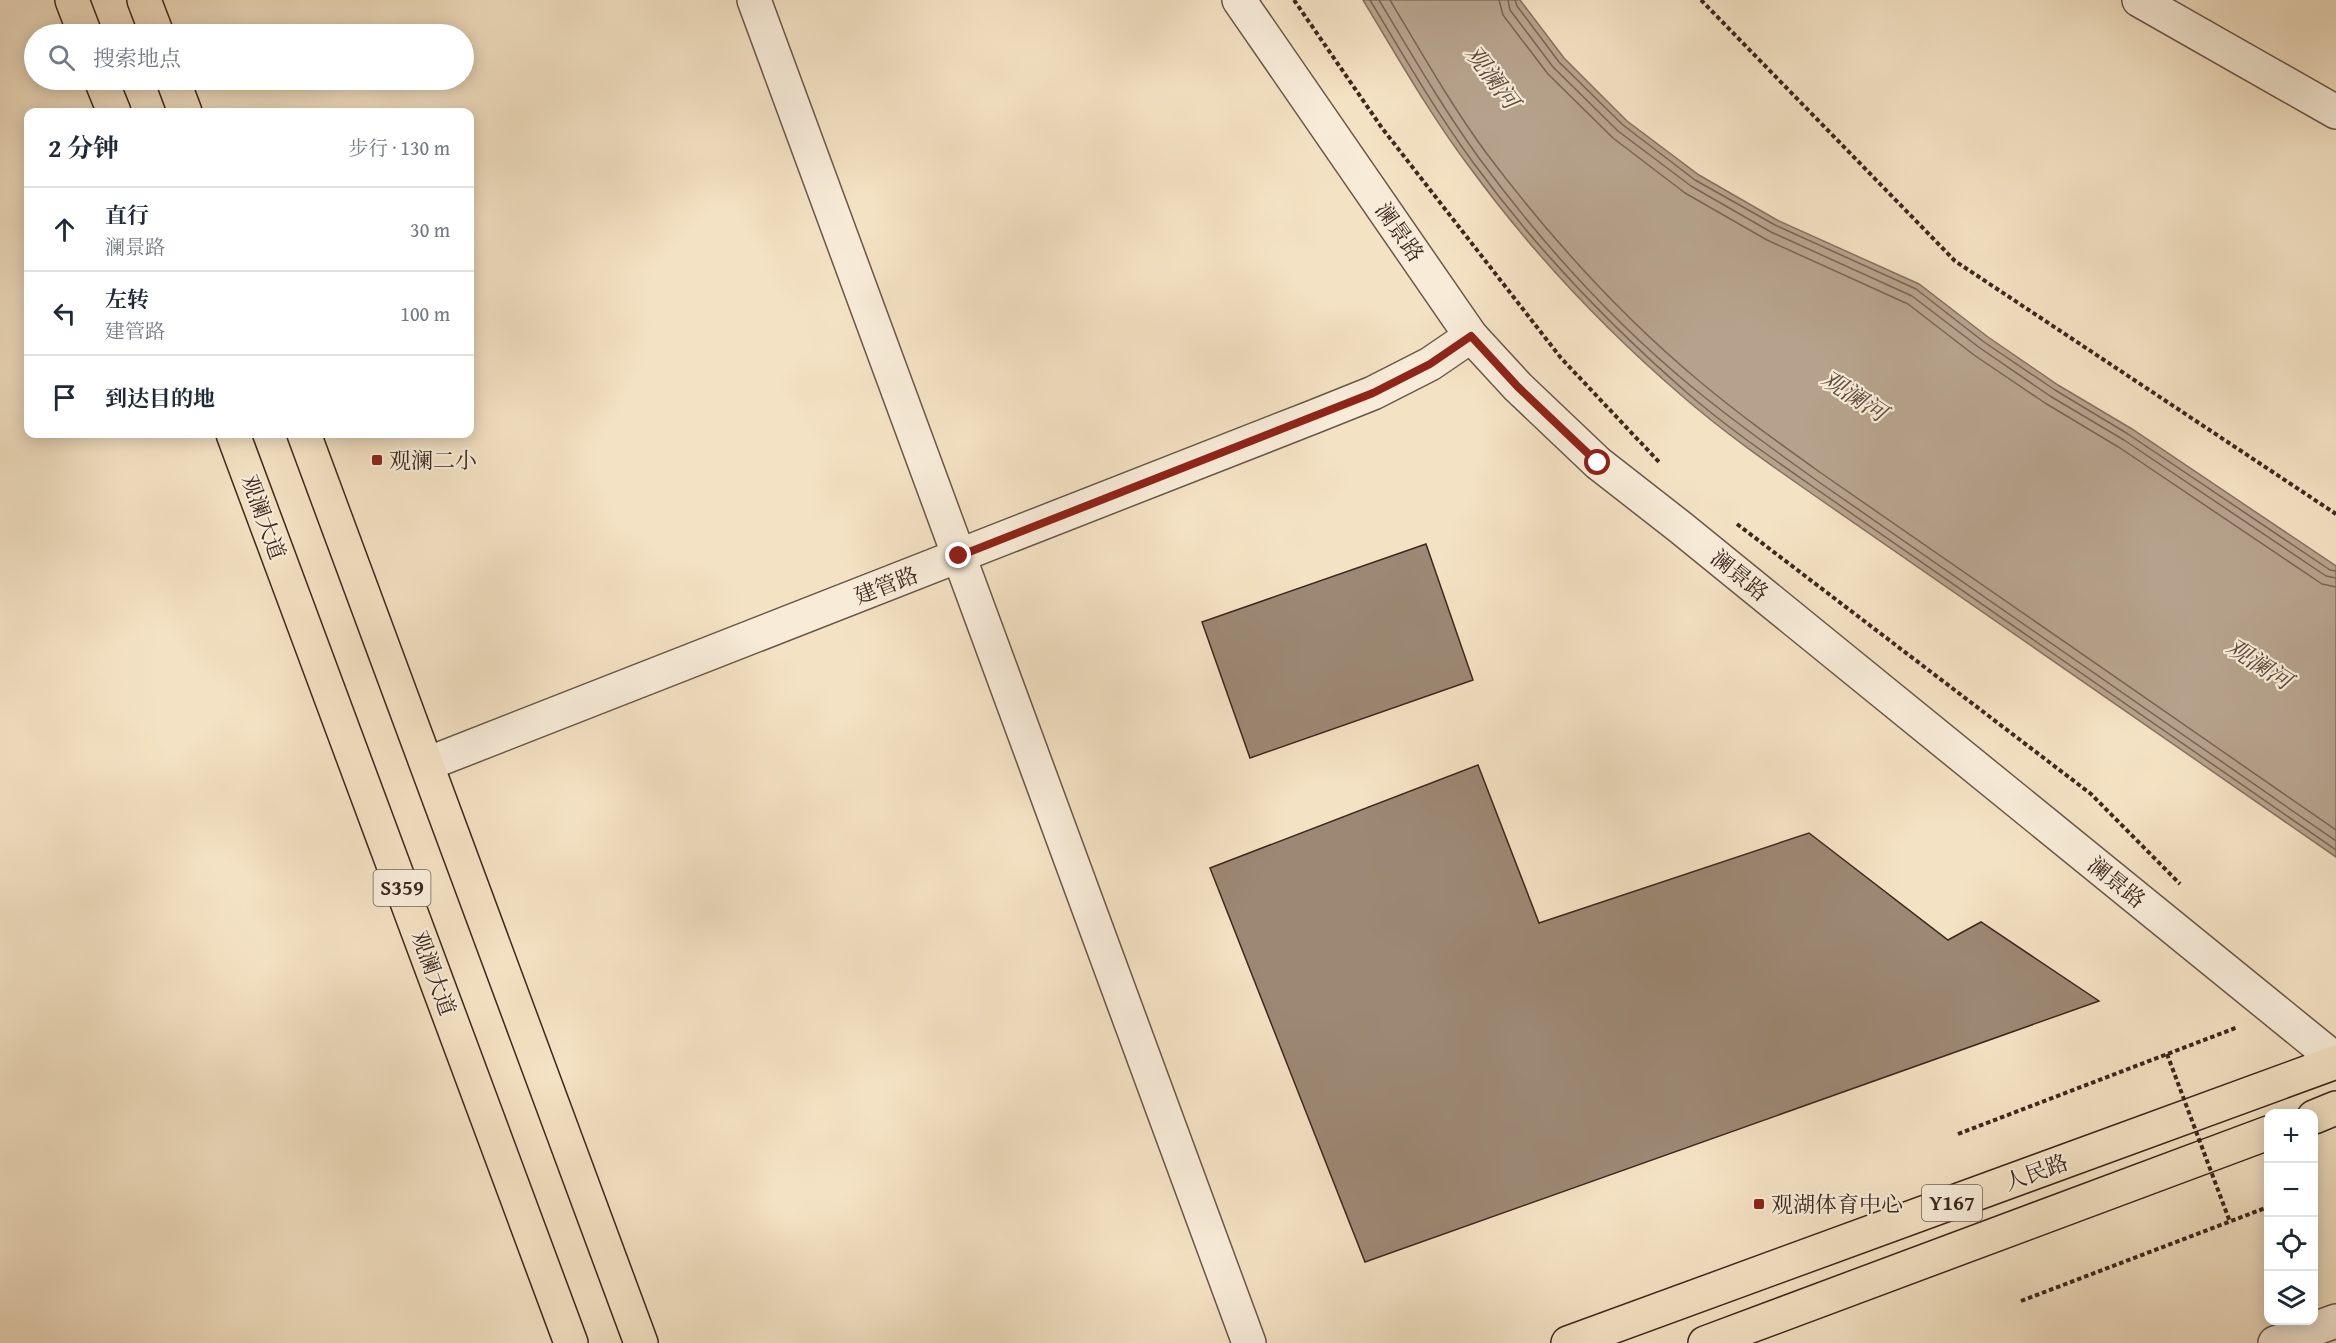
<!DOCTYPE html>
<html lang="zh">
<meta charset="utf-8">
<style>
body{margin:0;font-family:"Gentium Book Plus","Noto Serif SC",serif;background:#f6f6f7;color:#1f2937}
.controls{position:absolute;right:18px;bottom:18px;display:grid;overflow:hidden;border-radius:12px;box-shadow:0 3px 15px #0003}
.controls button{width:54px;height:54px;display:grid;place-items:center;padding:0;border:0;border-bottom:2px solid #e0e1e3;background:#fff;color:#1f2937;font:30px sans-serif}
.stop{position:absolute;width:18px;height:18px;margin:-14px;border:4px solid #8f2418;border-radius:50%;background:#fff}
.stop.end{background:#8f2418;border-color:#fff;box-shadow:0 2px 6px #0008}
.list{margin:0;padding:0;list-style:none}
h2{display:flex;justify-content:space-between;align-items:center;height:78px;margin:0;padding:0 24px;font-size:26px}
h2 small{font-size:20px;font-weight:400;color:#747a83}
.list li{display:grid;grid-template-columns:39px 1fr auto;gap:18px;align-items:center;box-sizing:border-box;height:84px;padding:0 24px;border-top:2px solid #e0e1e3}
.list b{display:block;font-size:22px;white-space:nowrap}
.list p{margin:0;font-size:20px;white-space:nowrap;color:#747a83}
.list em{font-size:20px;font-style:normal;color:#747a83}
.icon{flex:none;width:33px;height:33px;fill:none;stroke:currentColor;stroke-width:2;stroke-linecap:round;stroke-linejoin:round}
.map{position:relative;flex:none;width:2336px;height:1343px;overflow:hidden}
.search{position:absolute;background:#fff;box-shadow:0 3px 15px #0003;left:24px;top:24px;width:450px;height:66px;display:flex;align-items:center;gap:15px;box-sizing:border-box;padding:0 21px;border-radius:33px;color:#747a83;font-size:22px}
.panel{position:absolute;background:#fff;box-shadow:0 3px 15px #0003;left:24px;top:108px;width:450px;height:330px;border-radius:12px}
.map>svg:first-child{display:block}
.water{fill:#b6a28c;stroke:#867160;stroke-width:1.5}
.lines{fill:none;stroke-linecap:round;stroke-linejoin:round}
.shore{stroke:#7a6455;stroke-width:1.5}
.building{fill:#9c8874;stroke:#3d271e;stroke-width:1.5}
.minor-casing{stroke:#6b5648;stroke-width:36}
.major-casing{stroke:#3d271e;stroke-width:36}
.path{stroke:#3d271e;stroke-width:4;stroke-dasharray:4.5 3;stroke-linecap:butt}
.minor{stroke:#f8ecd9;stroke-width:33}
.major{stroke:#f4e2c4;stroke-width:33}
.path-bridge{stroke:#3d271e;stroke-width:4;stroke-dasharray:4.5 3;stroke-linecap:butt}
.route{stroke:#8f2418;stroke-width:8}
.poi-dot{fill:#8f2418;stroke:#f8ecd9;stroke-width:2}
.labels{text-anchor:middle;stroke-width:4.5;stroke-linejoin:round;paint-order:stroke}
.shield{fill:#f8ecd9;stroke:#756256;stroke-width:1.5}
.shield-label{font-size:21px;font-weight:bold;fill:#3d271e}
.street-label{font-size:22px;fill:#3d271e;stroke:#f8ecd9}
.poi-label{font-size:22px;fill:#3d271e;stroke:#f8ecd9;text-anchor:start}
.water-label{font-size:24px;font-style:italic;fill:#614c3f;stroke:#f8ecd9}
</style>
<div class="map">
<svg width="2336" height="1343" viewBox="0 0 2336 1343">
<rect width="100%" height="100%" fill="#f4e2c4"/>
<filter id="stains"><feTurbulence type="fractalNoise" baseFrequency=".00333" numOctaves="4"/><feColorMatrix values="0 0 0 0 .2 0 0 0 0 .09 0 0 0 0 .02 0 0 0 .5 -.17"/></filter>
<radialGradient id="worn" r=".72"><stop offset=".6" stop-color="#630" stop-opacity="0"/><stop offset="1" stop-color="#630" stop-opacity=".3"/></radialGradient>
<!-- water -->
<path class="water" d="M1363,0H1520L1564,58L1627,121L1699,175L1777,220L1919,284L1988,337L2058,385L2132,429L2336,566V857L1808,491C1765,461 1721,430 1681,395C1602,327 1530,250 1468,165C1429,113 1397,56 1363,0Z"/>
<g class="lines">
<!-- shore -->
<g class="shore">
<path d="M1370,0C1403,55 1435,110 1472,161C1534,246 1606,322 1685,391C1725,426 1769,456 1812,486L2336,850"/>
<path d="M1379,0C1411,53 1442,107 1479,158C1540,241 1612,321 1692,387C1732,420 1774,450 1816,480L2336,841"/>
<path d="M1390,0C1421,52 1451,105 1487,154C1549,236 1619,314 1698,380C1737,413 1779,443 1821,473L2336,830"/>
<path d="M1499,0L1503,15L1548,74L1613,138L1685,193L1767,240L1908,304L1974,355L2045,403L2120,448L2322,584L2336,587"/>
<path d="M1508,0L1510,10L1553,67L1618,131L1691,186L1771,232L1912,296L1980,348L2050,396L2124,440L2326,576L2336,578"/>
<path d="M1515,0L1517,6L1559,62L1623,125L1695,180L1775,225L1916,289L1984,342L2055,390L2128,434L2330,570L2336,571"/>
</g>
</g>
<!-- building -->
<g class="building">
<path d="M1426,544L1473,680L1250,758L1202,622Z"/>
<path d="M1478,765L1539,923L1809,833L1948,940L1981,922L2099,1001L1365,1262L1210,868Z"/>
</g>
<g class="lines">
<defs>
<g id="minor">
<path d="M754,0L1249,1343"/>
<path d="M1239,0L1471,336L1518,387L1598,463L1680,527L2336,1060"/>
<path d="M2139,0L2336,112"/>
<path d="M427,764L1313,417L1373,393L1430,364L1471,336"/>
<path d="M2275,1343L2336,1321"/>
</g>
<g id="major">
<path d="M72,0L85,34"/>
<path d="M144,0L157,34"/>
<path d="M101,80L114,112"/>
<path d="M173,80L185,112"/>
<path d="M233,434L571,1343"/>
<path d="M304,434L641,1343"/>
<path d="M2314,1117L2336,1108"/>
<path d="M1568,1343L2336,1062"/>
<path d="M1705,1343L2268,1133"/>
</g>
</defs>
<!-- minor casing -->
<use href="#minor" class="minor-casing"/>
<!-- major casing -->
<use href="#major" class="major-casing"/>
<!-- path -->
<g class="path">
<path d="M1294,0L1382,128L1561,358L1659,462"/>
<path d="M1701,0L1955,261L2336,514"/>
<path d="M1737,524L2091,794L2180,884"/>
<path d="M1958,1134L2238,1027"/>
<path d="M2021,1301L2268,1207"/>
</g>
<!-- minor -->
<use href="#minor" class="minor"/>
<!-- major -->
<use href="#major" class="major"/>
<!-- path-bridge -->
<path class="path-bridge" d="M2167,1054L2230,1222"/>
</g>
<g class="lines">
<!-- route -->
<path class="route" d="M959,556L1373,393L1430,364L1471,336L1518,387L1598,463"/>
</g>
<!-- markers -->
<g class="poi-dot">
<rect x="371" y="454" width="12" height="12" rx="3"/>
<rect x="1753" y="1198" width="12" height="12" rx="3"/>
</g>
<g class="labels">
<!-- shield labels -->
<g class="shield">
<rect x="373.5" y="870" width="57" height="36" rx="4.5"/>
<rect x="1922" y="1185" width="60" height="36" rx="4.5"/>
</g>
<g class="shield-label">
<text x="402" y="895">S359</text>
<text x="1952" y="1210">Y167</text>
</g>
<!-- street labels -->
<g class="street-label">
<text transform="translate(1400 232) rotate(55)" y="8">澜景路</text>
<text transform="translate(264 517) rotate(70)" y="8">观澜大道</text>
<text transform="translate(1740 575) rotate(39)" y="8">澜景路</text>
<text transform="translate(886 585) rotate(-21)" y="8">建管路</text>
<text transform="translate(2117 882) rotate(39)" y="8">澜景路</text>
<text transform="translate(434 973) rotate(70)" y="8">观澜大道</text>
<text transform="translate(2036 1172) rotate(-20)" y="8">人民路</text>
</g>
<!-- poi labels -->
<g class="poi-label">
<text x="389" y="468">观澜二小</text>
<text x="1771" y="1212">观湖体育中心</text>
</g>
<!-- water labels -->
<g class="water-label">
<text transform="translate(1492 77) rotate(53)" y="8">观澜河</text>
<text transform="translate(1854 396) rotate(33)" y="8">观澜河</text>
<text transform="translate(2259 664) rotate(33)" y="8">观澜河</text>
</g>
</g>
<rect width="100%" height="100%" filter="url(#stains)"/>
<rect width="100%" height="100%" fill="url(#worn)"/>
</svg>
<div class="controls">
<button>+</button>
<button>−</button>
<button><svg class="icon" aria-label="locate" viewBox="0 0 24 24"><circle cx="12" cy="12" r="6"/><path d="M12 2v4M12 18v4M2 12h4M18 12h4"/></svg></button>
<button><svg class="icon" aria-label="layers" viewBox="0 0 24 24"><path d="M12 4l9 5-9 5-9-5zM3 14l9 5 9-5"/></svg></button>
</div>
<div class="stop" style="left:1598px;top:463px"></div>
<div class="stop end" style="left:959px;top:556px"></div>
<div class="search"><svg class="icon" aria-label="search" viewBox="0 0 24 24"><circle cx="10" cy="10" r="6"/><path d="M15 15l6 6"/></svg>搜索地点</div>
<section class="panel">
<h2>2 分钟<small>步行 · 130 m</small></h2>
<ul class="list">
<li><svg class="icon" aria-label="ahead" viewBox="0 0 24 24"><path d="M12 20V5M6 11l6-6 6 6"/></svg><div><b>直行</b><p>澜景路</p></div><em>30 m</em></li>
<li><svg class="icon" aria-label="left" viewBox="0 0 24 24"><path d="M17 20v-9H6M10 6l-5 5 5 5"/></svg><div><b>左转</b><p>建管路</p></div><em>100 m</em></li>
<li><svg class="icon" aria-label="arrive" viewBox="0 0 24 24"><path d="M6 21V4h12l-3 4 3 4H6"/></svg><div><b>到达目的地</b></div></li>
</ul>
</section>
</div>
